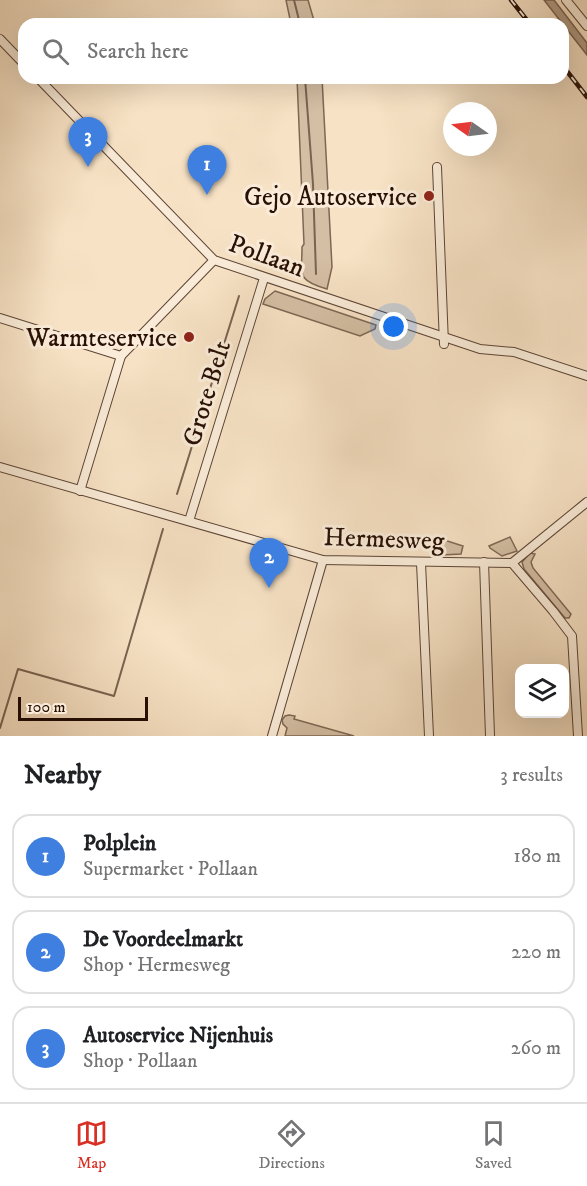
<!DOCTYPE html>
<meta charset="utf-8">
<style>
body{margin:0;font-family:"IM FELL DW Pica",serif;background:#f6f6f6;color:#202124}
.controls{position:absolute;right:18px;bottom:18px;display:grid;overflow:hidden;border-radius:12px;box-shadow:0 6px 24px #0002}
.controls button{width:54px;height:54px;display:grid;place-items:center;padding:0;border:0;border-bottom:2px solid #e0e0e0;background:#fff;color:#202124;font:30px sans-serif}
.compass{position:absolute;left:443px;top:102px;width:54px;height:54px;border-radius:50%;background:#fff;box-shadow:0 6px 24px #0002;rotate:284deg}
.scale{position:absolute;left:18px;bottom:15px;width:130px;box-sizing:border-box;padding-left:6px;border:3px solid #281005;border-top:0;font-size:16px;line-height:21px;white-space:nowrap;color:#281005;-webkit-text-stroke:4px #faecd9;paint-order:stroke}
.you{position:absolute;left:394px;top:327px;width:21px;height:21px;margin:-15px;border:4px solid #fff;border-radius:50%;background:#1a73e8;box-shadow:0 0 0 9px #1a73e833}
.badge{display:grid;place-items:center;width:39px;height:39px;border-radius:50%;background:#d93025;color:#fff;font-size:20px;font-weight:700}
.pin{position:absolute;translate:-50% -50px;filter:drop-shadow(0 2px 3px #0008)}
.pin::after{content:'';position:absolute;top:32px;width:21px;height:18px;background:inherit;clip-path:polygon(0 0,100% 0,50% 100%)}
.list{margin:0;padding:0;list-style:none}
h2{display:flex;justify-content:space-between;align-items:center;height:78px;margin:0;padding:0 24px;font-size:26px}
h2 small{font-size:20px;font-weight:400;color:#757577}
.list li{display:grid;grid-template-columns:39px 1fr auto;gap:18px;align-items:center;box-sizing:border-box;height:84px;margin:0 12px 12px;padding:0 12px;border:2px solid #e0e0e0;border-radius:18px}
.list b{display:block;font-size:22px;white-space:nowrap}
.list p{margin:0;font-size:20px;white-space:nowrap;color:#757577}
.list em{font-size:20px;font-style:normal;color:#757577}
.icon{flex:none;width:33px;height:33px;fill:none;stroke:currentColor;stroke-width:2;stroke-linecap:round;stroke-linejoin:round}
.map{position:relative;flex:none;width:587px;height:736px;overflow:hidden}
.search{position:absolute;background:#fff;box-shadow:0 6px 24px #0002;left:18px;right:18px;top:18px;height:66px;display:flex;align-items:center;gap:15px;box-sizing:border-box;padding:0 21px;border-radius:18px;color:#757577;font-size:22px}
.sheet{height:366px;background:#fff}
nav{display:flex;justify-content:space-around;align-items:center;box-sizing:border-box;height:84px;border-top:2px solid #e0e0e0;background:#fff;font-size:16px;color:#757577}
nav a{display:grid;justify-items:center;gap:3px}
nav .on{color:#d93025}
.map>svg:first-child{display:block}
.green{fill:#d4bea4;stroke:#7e6754;stroke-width:1.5}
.water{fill:#b19b84;stroke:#7a6351;stroke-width:1.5}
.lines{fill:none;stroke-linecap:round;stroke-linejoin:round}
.stream{stroke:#7a6351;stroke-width:2}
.minor-casing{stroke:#5c4435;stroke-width:10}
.minor{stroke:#faecd9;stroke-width:8}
.rail-casing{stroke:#281005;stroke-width:4.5}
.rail{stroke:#faecd9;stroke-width:2;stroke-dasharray:7;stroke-linecap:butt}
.poi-dot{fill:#8f2418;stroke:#faecd9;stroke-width:2}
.labels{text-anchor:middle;stroke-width:6;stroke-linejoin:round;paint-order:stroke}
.poi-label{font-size:26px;fill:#281005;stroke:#faecd9;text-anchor:end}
.street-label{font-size:26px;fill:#281005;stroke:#faecd9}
</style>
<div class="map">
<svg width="587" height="736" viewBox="0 0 587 736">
<rect width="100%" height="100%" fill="#f7e2c5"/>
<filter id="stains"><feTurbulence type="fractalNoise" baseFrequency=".00333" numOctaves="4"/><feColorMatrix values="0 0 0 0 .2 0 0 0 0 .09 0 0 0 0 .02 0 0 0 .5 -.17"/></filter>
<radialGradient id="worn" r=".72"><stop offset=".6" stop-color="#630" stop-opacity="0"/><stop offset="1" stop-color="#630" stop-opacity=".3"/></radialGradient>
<!-- green -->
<g class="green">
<path d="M286,0H308L315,24H291Z"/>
<path d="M297,78H322L332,267L327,289C296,280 302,275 302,247L304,244Z"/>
<path d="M275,291L376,325L375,329L360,336L263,304L265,299Z"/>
<path d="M510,537L517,551L502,556L490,548L489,546Z"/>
<path d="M441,539L463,546L461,554L442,555Z"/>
<path d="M530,553L535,554L531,562L533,568L571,614L569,618H565L524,569L522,562Z"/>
<path d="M289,715L295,716L294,719L354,736H285L287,728L283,724L282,720L285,716Z"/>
</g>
<!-- water -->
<path class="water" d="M544,0H554L587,43V55Z"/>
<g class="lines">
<!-- stream -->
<g class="stream">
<path d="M294,0L300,24"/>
<path d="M305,78L313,184L316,274"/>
<path d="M177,494L239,296"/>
<path d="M0,728L18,669L114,696L163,529"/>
</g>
<defs>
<g id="minor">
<path d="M566,0L587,26"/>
<path d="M0,39L24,64"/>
<path d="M38,78L214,260L480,349L514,352L587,376"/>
<path d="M437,167L444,344"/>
<path d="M0,318L121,356L214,260"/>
<path d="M0,467L323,560L512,563L553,611L572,636L578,736"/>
<path d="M80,491L121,356"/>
<path d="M189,521L264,278"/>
<path d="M484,562L490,736"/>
<path d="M421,563L429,736"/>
<path d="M512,563L587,502"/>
<path d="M272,736L323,560"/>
</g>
</defs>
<!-- minor casing -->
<use href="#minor" class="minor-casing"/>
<!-- minor -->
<use href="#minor" class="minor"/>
<defs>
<g id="rail">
<path d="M511,0L530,24"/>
<path d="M563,66L587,97"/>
</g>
</defs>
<!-- rail casing -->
<use href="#rail" class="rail-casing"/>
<!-- rail -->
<use href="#rail" class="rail"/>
</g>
<!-- markers -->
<g class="poi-dot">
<circle cx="429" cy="196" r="6"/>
<circle cx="189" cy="337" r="6"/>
</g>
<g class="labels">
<!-- poi labels -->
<g class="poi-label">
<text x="417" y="205">Gejo Autoservice</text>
<text x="177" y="346">Warmteservice</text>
</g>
<!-- street labels -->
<g class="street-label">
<text transform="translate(267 255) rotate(20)" y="9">Pollaan</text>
<text transform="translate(206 393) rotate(-73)" y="9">Grote Belt</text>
<text transform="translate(384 538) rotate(2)" y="9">Hermesweg</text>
</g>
</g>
<rect width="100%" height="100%" filter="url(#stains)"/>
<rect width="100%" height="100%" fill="url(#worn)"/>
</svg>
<div class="controls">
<button><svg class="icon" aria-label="layers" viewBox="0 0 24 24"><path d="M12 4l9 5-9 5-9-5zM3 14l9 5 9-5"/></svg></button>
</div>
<svg class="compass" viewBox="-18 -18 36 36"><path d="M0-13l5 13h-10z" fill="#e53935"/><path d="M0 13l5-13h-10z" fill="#757577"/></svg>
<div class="scale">100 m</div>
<div class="you"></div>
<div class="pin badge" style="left:207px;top:195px;background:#3f7fe0">1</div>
<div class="pin badge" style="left:269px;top:588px;background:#3f7fe0">2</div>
<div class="pin badge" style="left:88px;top:167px;background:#3f7fe0">3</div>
<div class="search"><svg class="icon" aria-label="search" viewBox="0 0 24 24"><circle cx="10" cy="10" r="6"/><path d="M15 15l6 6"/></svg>Search here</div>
</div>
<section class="sheet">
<h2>Nearby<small>3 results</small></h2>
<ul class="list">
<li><span class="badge" style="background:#3f7fe0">1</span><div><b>Polplein</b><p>Supermarket · Pollaan</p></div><em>180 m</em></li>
<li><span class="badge" style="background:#3f7fe0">2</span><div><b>De Voordeelmarkt</b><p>Shop · Hermesweg</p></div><em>220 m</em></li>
<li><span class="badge" style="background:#3f7fe0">3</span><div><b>Autoservice Nijenhuis</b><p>Shop · Pollaan</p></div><em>260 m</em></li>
</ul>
</section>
<nav>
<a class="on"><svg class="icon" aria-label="map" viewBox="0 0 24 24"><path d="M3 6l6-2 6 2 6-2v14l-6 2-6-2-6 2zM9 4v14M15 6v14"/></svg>Map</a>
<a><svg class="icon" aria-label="directions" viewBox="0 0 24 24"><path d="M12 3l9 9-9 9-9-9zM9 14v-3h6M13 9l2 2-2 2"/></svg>Directions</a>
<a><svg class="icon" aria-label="saved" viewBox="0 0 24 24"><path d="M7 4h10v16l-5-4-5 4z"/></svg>Saved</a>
</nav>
